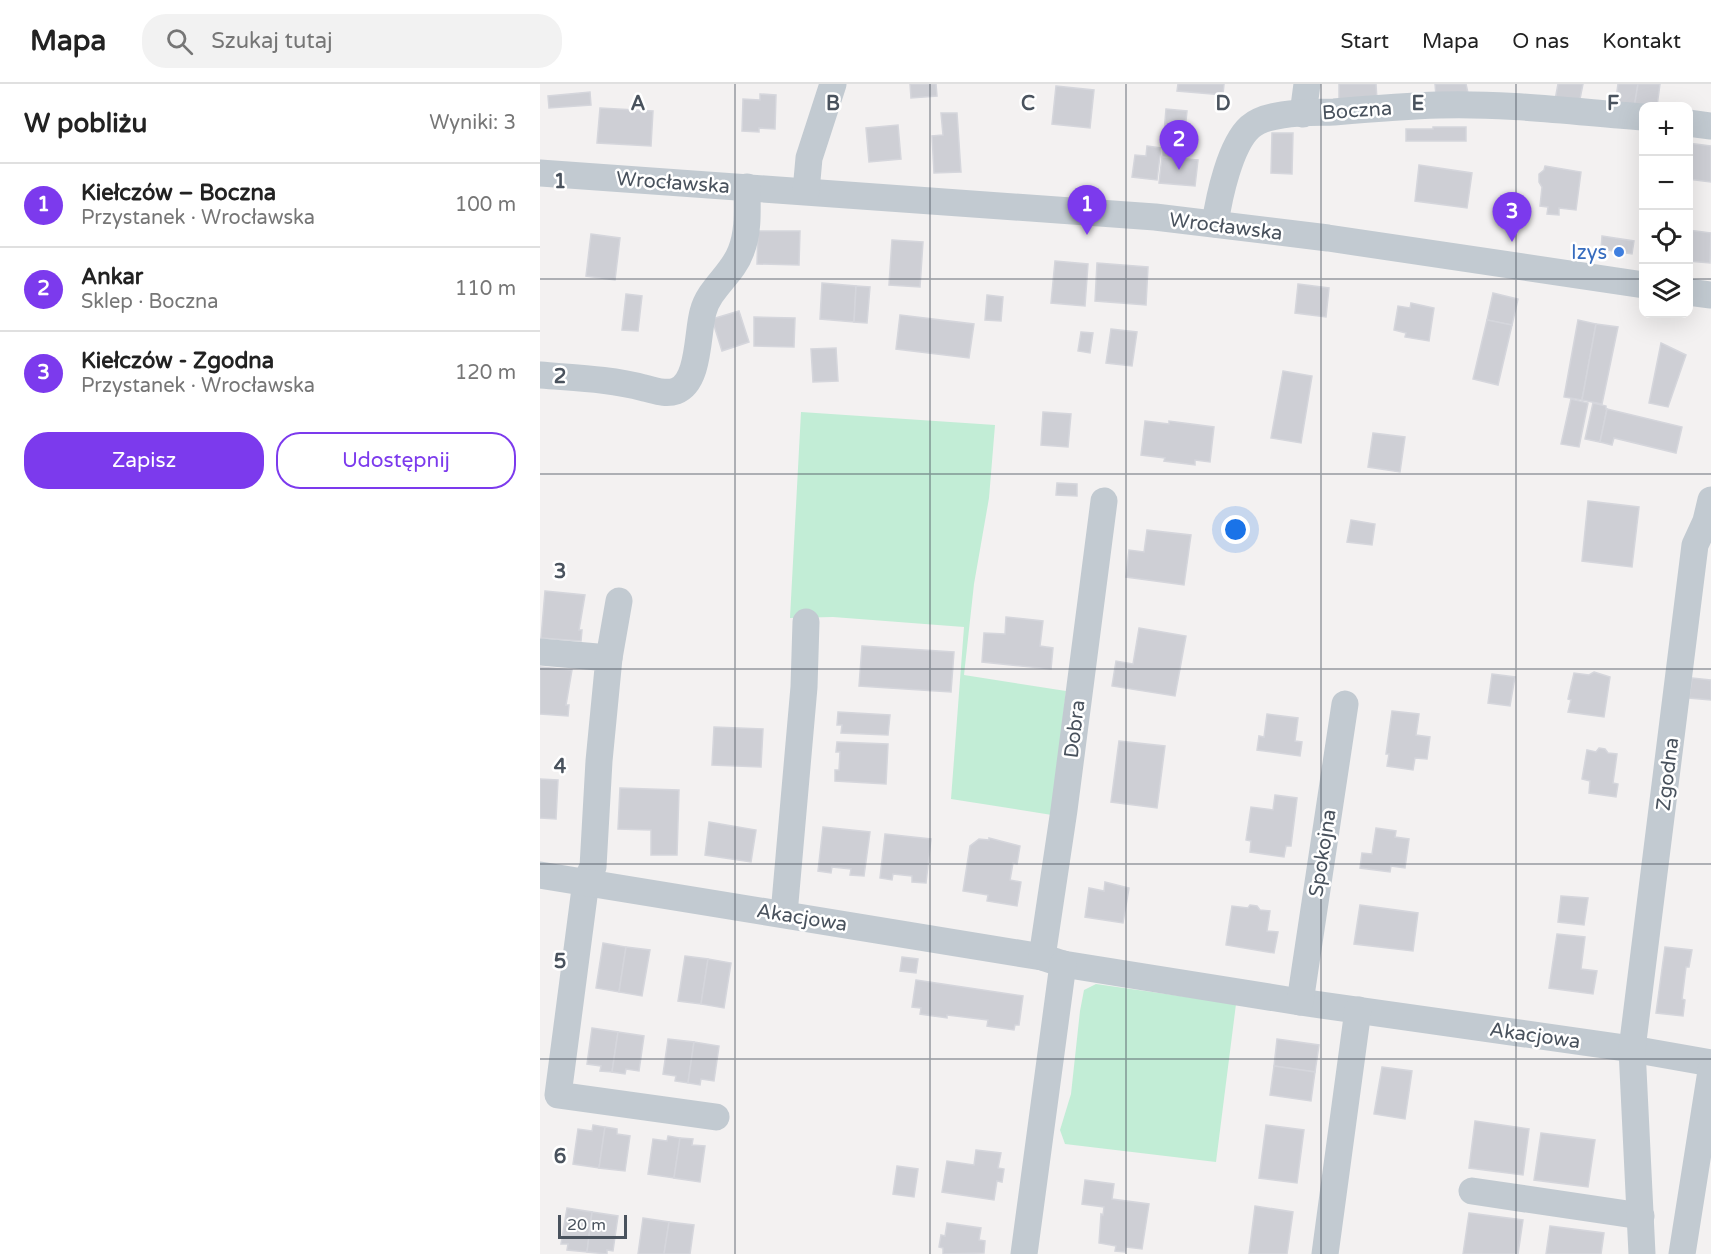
<!DOCTYPE html>
<html lang="pl">
<meta charset="utf-8">
<style>
body{margin:0;font-family:"Varela Round",sans-serif;background:#f2f2f2;color:#222}
.controls{position:absolute;right:18px;top:18px;display:grid;overflow:hidden;border-radius:12px;box-shadow:0 6px 24px #0002}
.controls button{width:54px;height:54px;display:grid;place-items:center;padding:0;border:0;border-bottom:2px solid #e0e0e0;background:#fff;color:#222;font:30px sans-serif}
.scale{position:absolute;left:18px;bottom:15px;width:69px;box-sizing:border-box;padding-left:6px;border:3px solid #49525d;border-top:0;font-size:16px;line-height:21px;white-space:nowrap;color:#49525d;-webkit-text-stroke:4px #fff;paint-order:stroke}
.you{position:absolute;left:696px;top:446px;width:21px;height:21px;margin:-15px;border:4px solid #fff;border-radius:50%;background:#1a73e8;box-shadow:0 0 0 9px #1a73e833}
.badge{display:grid;place-items:center;width:39px;height:39px;border-radius:50%;background:#7c3aed;color:#fff;font-size:20px;font-weight:700}
.pin{position:absolute;translate:-50% -50px;filter:drop-shadow(0 2px 3px #0008)}
.pin::after{content:'';position:absolute;top:32px;width:21px;height:18px;background:inherit;clip-path:polygon(0 0,100% 0,50% 100%)}
.list{margin:0;padding:0;list-style:none}
h2{display:flex;justify-content:space-between;align-items:center;height:78px;margin:0;padding:0 24px;font-size:26px}
h2 small{font-size:20px;font-weight:400;color:#767676}
.list li{display:grid;grid-template-columns:39px 1fr auto;gap:18px;align-items:center;box-sizing:border-box;height:84px;padding:0 24px;border-top:2px solid #e0e0e0}
.list b{display:block;font-size:22px;white-space:nowrap}
.list p{margin:0;font-size:20px;white-space:nowrap;color:#767676}
.list em{font-size:20px;font-style:normal;color:#767676}
.actions{display:flex;gap:12px;padding:18px 24px}
.actions a{flex:1;padding:14px 0;border:2px solid #7c3aed;border-radius:24px;text-align:center;font-size:21px;color:#7c3aed}
.actions .main{background:#7c3aed;color:#fff}
.icon{flex:none;width:33px;height:33px;fill:none;stroke:currentColor;stroke-width:2;stroke-linecap:round;stroke-linejoin:round}
.map{position:relative;flex:none;width:1171px;height:1170px;overflow:hidden}
header{display:flex;align-items:center;gap:36px;box-sizing:border-box;height:84px;padding:0 30px;background:#fff;border-bottom:2px solid #e0e0e0}
header strong{font-size:28px}
nav{display:flex;gap:33px;margin-inline-start:auto;font-size:21px}
.search{width:420px;height:54px;background:#f2f2f2;display:flex;align-items:center;gap:15px;box-sizing:border-box;padding:0 21px;border-radius:24px;color:#767676;font-size:22px}
main{display:flex}
aside{flex:1;background:#fff}
.map>svg:first-child{display:block}
.green{fill:#c2edd6}
.building{fill:#cecfd5;stroke:#d5d6dc;stroke-width:1.5}
.lines{fill:none;stroke-linecap:round;stroke-linejoin:round}
.minor{stroke:#c2cad1;stroke-width:27}
.grid{fill:none;stroke:#49525d;stroke-width:1.5;stroke-opacity:0.55}
.shop-dot{fill:#3f7fe0;stroke:#fff;stroke-width:2}
.labels{text-anchor:middle;stroke-width:5;stroke-linejoin:round;paint-order:stroke}
.street-label{font-size:20px;fill:#49525d;stroke:#fff}
.shop-label{font-size:20px;fill:#366cbe;stroke:#fff;text-anchor:end}
.grid-label{font-size:20px;text-anchor:middle;font-weight:bold;fill:#49525d;stroke:#fff;stroke-width:5;stroke-linejoin:round;paint-order:stroke}
</style>
<header>
<strong>Mapa</strong>
<div class="search"><svg class="icon" aria-label="search" viewBox="0 0 24 24"><circle cx="10" cy="10" r="6"/><path d="M15 15l6 6"/></svg>Szukaj tutaj</div>
<nav><a>Start</a><a>Mapa</a><a>O nas</a><a>Kontakt</a></nav>
</header>
<main>
<aside>
<h2>W pobliżu<small>Wyniki: 3</small></h2>
<ul class="list">
<li><span class="badge">1</span><div><b>Kiełczów – Boczna</b><p>Przystanek · Wrocławska</p></div><em>100 m</em></li>
<li><span class="badge">2</span><div><b>Ankar</b><p>Sklep · Boczna</p></div><em>110 m</em></li>
<li><span class="badge">3</span><div><b>Kiełczów - Zgodna</b><p>Przystanek · Wrocławska</p></div><em>120 m</em></li>
</ul>
<div class="actions"><a class="main">Zapisz</a><a>Udostępnij</a></div>
</aside>
<div class="map">
<svg width="1171" height="1170" viewBox="0 0 1171 1170">
<rect width="100%" height="100%" fill="#f3f1f1"/>
<!-- green -->
<g class="green">
<path d="M261,328L455,341L449,414L434,500L424,591L526,607L512,731L411,715L424,543L293,533L250,534Z"/>
<path d="M556,900L696,920L676,1078L525,1060L520,1046L531,1010L540,927L544,906Z"/>
</g>
<!-- building -->
<g class="building">
<path d="M370,0H396L397,12L371,14Z"/>
<path d="M638,0H684L683,11L637,7Z"/>
<path d="M799,0H836L837,16L799,18Z"/>
<path d="M895,0H926L928,9L896,12Z"/>
<path d="M1018,0H1043L1039,20L1015,16Z"/>
<path d="M1078,0H1098L1094,24L1075,22Z"/>
<path d="M1098,0H1120L1117,22L1094,24Z"/>
<path d="M516,2L554,6L550,44L512,40Z"/>
<path d="M50,8L51,21L9,24L8,12Z"/>
<path d="M220,10L236,11L235,45L219,44V48L202,47L203,15L220,16Z"/>
<path d="M60,24L113,27L111,62L57,59Z"/>
<path d="M626,25L647,27L642,75L622,73Z"/>
<path d="M401,29H417L421,88L394,89L392,52L403,51Z"/>
<path d="M358,41L361,75L329,78L326,44Z"/>
<path d="M893,43H926V57H866V45H893Z"/>
<path d="M732,49H753L752,90L731,89Z"/>
<path d="M1148,59L1171,62V98L1148,95Z"/>
<path d="M607,62L621,64L617,96L592,93L595,71L606,72Z"/>
<path d="M622,73L658,76L655,102L619,99Z"/>
<path d="M879,81L932,89L927,124L875,117Z"/>
<path d="M1005,82L1041,88L1036,126L1019,124V131L1007,130L1008,123L1000,122L1002,103L999,98V90L1004,86Z"/>
<path d="M1148,146L1171,149L1170,179L1148,177Z"/>
<path d="M218,147H260L259,181L217,180Z"/>
<path d="M51,150L80,154L75,196L46,192Z"/>
<path d="M1062,152L1094,157L1092,170L1061,165Z"/>
<path d="M352,156L383,158L380,203L349,201Z"/>
<path d="M515,177L548,180L545,222L511,219Z"/>
<path d="M557,179L608,183L606,221L555,217Z"/>
<path d="M282,199L316,202L314,238L280,235Z"/>
<path d="M758,200L789,204L786,233L755,229Z"/>
<path d="M316,202L330,203L327,239L314,238Z"/>
<path d="M953,209L978,215L972,241L947,236Z"/>
<path d="M86,210L102,212L98,247L82,246Z"/>
<path d="M447,211L463,213L461,237L445,236Z"/>
<path d="M871,219L894,224L889,257L865,253L866,249L854,246L858,222L870,224Z"/>
<path d="M199,227L209,258L182,267L172,235Z"/>
<path d="M360,231L434,240L429,274L356,265Z"/>
<path d="M214,233L255,234L254,263L214,262Z"/>
<path d="M947,236L972,241L958,301L933,295Z"/>
<path d="M1038,236L1056,240L1042,316L1024,313Z"/>
<path d="M1056,240L1078,243L1062,320L1042,316Z"/>
<path d="M571,245L597,248L592,282L566,279Z"/>
<path d="M541,248L553,249L550,269L538,267Z"/>
<path d="M1121,259L1146,271L1128,323L1109,319Z"/>
<path d="M296,264L298,297L273,298L271,265Z"/>
<path d="M743,287L772,292L761,359L731,354Z"/>
<path d="M1031,315L1048,319L1039,363L1021,360Z"/>
<path d="M1053,319L1066,322V325H1067L1060,358L1045,355Z"/>
<path d="M1067,325L1142,343L1136,369L1074,354L1072,361L1060,358Z"/>
<path d="M503,328L531,330L528,363L501,361Z"/>
<path d="M605,337L629,340V337L674,343L670,378L655,376V381L624,377L625,374L601,371Z"/>
<path d="M833,349L865,353L860,388L828,383Z"/>
<path d="M517,399L537,400V412L516,411Z"/>
<path d="M1048,417L1099,423L1092,483L1042,477Z"/>
<path d="M811,436L835,440L832,461L807,458Z"/>
<path d="M607,446L651,451L644,501L586,493L589,466L604,468Z"/>
<path d="M5,507L45,511L39,546H42L41,557L1,554Z"/>
<path d="M466,533L503,537L500,562L513,564L511,585L442,578L444,549L465,550Z"/>
<path d="M599,544L646,552L635,612L572,602L576,577L593,580Z"/>
<path d="M322,562L414,568L411,608L319,602Z"/>
<path d="M0,583L32,586L26,621H29L28,632L0,630Z"/>
<path d="M1054,588L1070,593L1064,633L1028,628L1031,616L1028,615L1034,589L1049,591Z"/>
<path d="M952,590L975,593L970,622L948,619Z"/>
<path d="M1152,594L1171,596V616L1149,614Z"/>
<path d="M852,627L879,630L876,651L890,653L887,675L875,674L873,686L847,682L849,670H846Z"/>
<path d="M298,628L350,631L348,651L301,649L302,641H297Z"/>
<path d="M727,630L758,634L755,657L762,658L760,672L717,666L719,652L724,653Z"/>
<path d="M174,643L223,645L221,683L172,681Z"/>
<path d="M579,657L625,662L617,724L571,718Z"/>
<path d="M297,658L348,660L346,700L295,697V686H299L300,668H296Z"/>
<path d="M1059,664L1065,665L1068,669L1077,670L1073,699L1078,700L1076,713L1049,709L1050,697L1042,695L1047,666L1056,668Z"/>
<path d="M0,695L18,696L16,735L0,734Z"/>
<path d="M80,704L139,706L137,771H111V746L78,745Z"/>
<path d="M735,711L757,714L751,762H746L744,773L710,768L711,757L706,756L711,723L733,726Z"/>
<path d="M169,738L216,746L211,778L165,771Z"/>
<path d="M283,743L330,748L324,792L310,791L311,785L292,783L291,789L278,787Z"/>
<path d="M836,744L856,747L855,753L869,755L865,784L851,782L850,788L820,784L822,769L832,770Z"/>
<path d="M345,750L391,755L386,799L372,798V792L353,790L352,796L340,794Z"/>
<path d="M449,754L480,762L477,780L473,779L470,796L481,798L477,822L447,817L448,811L423,807L430,762L439,755L449,756Z"/>
<path d="M565,798L589,804L583,839L545,833L549,804L564,807Z"/>
<path d="M1021,812L1048,814L1044,841L1018,838Z"/>
<path d="M710,821L717,822L720,826L730,827L727,847L738,848L734,869L686,861L692,822L708,824Z"/>
<path d="M820,821L878,829L873,867L814,860Z"/>
<path d="M1017,850L1045,853L1041,885L1057,887L1053,910L1009,904Z"/>
<path d="M63,859L86,863L79,908L56,904Z"/>
<path d="M86,863L110,866L102,912L79,908Z"/>
<path d="M1125,863L1152,866L1149,883H1146L1142,915L1145,916L1143,932L1116,929Z"/>
<path d="M145,872L168,875L161,920L138,917Z"/>
<path d="M362,873L378,875L376,889L360,887Z"/>
<path d="M168,875L191,879L184,924L161,920Z"/>
<path d="M376,896L483,912L479,941H475L474,946L447,942L448,936L407,931V934L380,930L381,924L372,923Z"/>
<path d="M52,944L78,948L72,988L60,987L61,982L47,980Z"/>
<path d="M78,948L104,952L99,987L86,985L85,990L72,988Z"/>
<path d="M128,955L154,958L148,999L135,997L136,992L123,990Z"/>
<path d="M737,955L779,961L775,988L734,982Z"/>
<path d="M154,958L179,962L174,997L161,995L160,1001L148,999Z"/>
<path d="M734,982L775,988L771,1017L730,1011Z"/>
<path d="M842,983L872,987L865,1035L834,1030Z"/>
<path d="M935,1037L989,1045L983,1091L929,1084Z"/>
<path d="M53,1041L65,1043L59,1084L33,1080L38,1045L52,1047Z"/>
<path d="M726,1041L764,1046L757,1099L719,1094Z"/>
<path d="M65,1043L77,1045V1050L90,1052L85,1087L59,1084Z"/>
<path d="M1001,1049L1055,1056L1048,1103L994,1096Z"/>
<path d="M128,1052L140,1054L134,1094L108,1090L113,1055L127,1057Z"/>
<path d="M140,1054L153,1055L152,1061L165,1062L160,1098L134,1094Z"/>
<path d="M436,1066L461,1069L458,1084L464,1085L462,1098L457,1097L454,1116L402,1108L407,1077L434,1081Z"/>
<path d="M357,1082L378,1085L374,1113L353,1110Z"/>
<path d="M545,1096L574,1100L572,1115L609,1120L602,1165L586,1163L585,1168L575,1167L576,1162L559,1159L561,1130L563,1131L564,1123L542,1120Z"/>
<path d="M715,1122L753,1128L747,1170H709Z"/>
<path d="M27,1124L52,1128L47,1168L27,1166L28,1160H21Z"/>
<path d="M52,1128L78,1132L73,1167L67,1166V1170L47,1168Z"/>
<path d="M929,1129L983,1136L978,1170H923Z"/>
<path d="M103,1134L129,1138L124,1170H98Z"/>
<path d="M129,1138L154,1141L150,1170H124Z"/>
<path d="M407,1139L441,1144L439,1156L445,1157L444,1169L403,1170V1164L399,1163L401,1151L405,1152Z"/>
<path d="M1010,1142L1064,1149L1061,1170H1006Z"/>
</g>
<g class="lines">
<!-- minor -->
<g class="minor">
<path d="M763,30L767,0"/>
<path d="M1148,39L1171,42"/>
<path d="M0,89L615,133L788,154L1104,201"/>
<path d="M266,107L269,74L293,0"/>
<path d="M675,140C679,113 690,61 710,43C728,27 771,29 794,28C829,25 864,22 899,21C967,19 1036,28 1104,33"/>
<path d="M1148,208L1171,211"/>
<path d="M0,291C35,294 71,295 104,304C114,306 125,311 136,307C160,298 157,249 163,228C169,204 193,190 201,167C209,147 207,124 207,103"/>
<path d="M0,568L69,574L59,677L53,783L46,797L18,1011L176,1033"/>
<path d="M69,574L79,517"/>
<path d="M0,791L502,873L523,880L760,918L1092,965L1171,979"/>
<path d="M244,830L264,603L266,538"/>
<path d="M502,873L524,726L564,417"/>
<path d="M760,918L805,620"/>
<path d="M932,1107L1101,1132"/>
<path d="M484,1170L523,880"/>
<path d="M785,1170L818,926"/>
<path d="M1102,1170L1092,965L1155,461L1166,437L1171,416"/>
<path d="M1142,1170L1171,987"/>
</g>
</g>
<!-- grid -->
<path class="grid" d="M195,0V1170M390,0V1170M586,0V1170M781,0V1170M976,0V1170M0,195H1104M1148,195H1171M0,390H1171M0,585H1171M0,780H1171M0,975H1171"/>
<!-- markers -->
<circle class="shop-dot" cx="1079" cy="168" r="6"/>
<g class="labels">
<!-- street labels -->
<g class="street-label">
<text transform="translate(817 26) rotate(-4)" y="7">Boczna</text>
<text transform="translate(133 98) rotate(4)" y="7">Wrocławska</text>
<text transform="translate(686 142) rotate(7)" y="7">Wrocławska</text>
<text transform="translate(534 645) rotate(-83)" y="7">Dobra</text>
<text transform="translate(1127 690) rotate(-83)" y="7">Zgodna</text>
<text transform="translate(782 769) rotate(-81)" y="7">Spokojna</text>
<text transform="translate(262 833) rotate(9)" y="7">Akacjowa</text>
<text transform="translate(995 951) rotate(8)" y="7">Akacjowa</text>
</g>
<!-- shop labels -->
<g class="shop-label">
<text x="1067" y="175">Izys</text>
</g>
</g>
<g class="grid-label">
<text x="98" y="26">A</text>
<text x="293" y="26">B</text>
<text x="488" y="26">C</text>
<text x="683" y="26">D</text>
<text x="878" y="26">E</text>
<text x="1073" y="26">F</text>
<text x="20" y="104">1</text>
<text x="20" y="299">2</text>
<text x="20" y="494">3</text>
<text x="20" y="689">4</text>
<text x="20" y="884">5</text>
<text x="20" y="1079">6</text>
</g>
</svg>
<div class="controls">
<button>+</button>
<button>−</button>
<button><svg class="icon" aria-label="locate" viewBox="0 0 24 24"><circle cx="12" cy="12" r="6"/><path d="M12 2v4M12 18v4M2 12h4M18 12h4"/></svg></button>
<button><svg class="icon" aria-label="layers" viewBox="0 0 24 24"><path d="M12 4l9 5-9 5-9-5zM3 14l9 5 9-5"/></svg></button>
</div>
<div class="scale">20 m</div>
<div class="you"></div>
<div class="pin badge" style="left:547px;top:151px">1</div>
<div class="pin badge" style="left:639px;top:86px">2</div>
<div class="pin badge" style="left:972px;top:158px">3</div>
</div>
</main>
